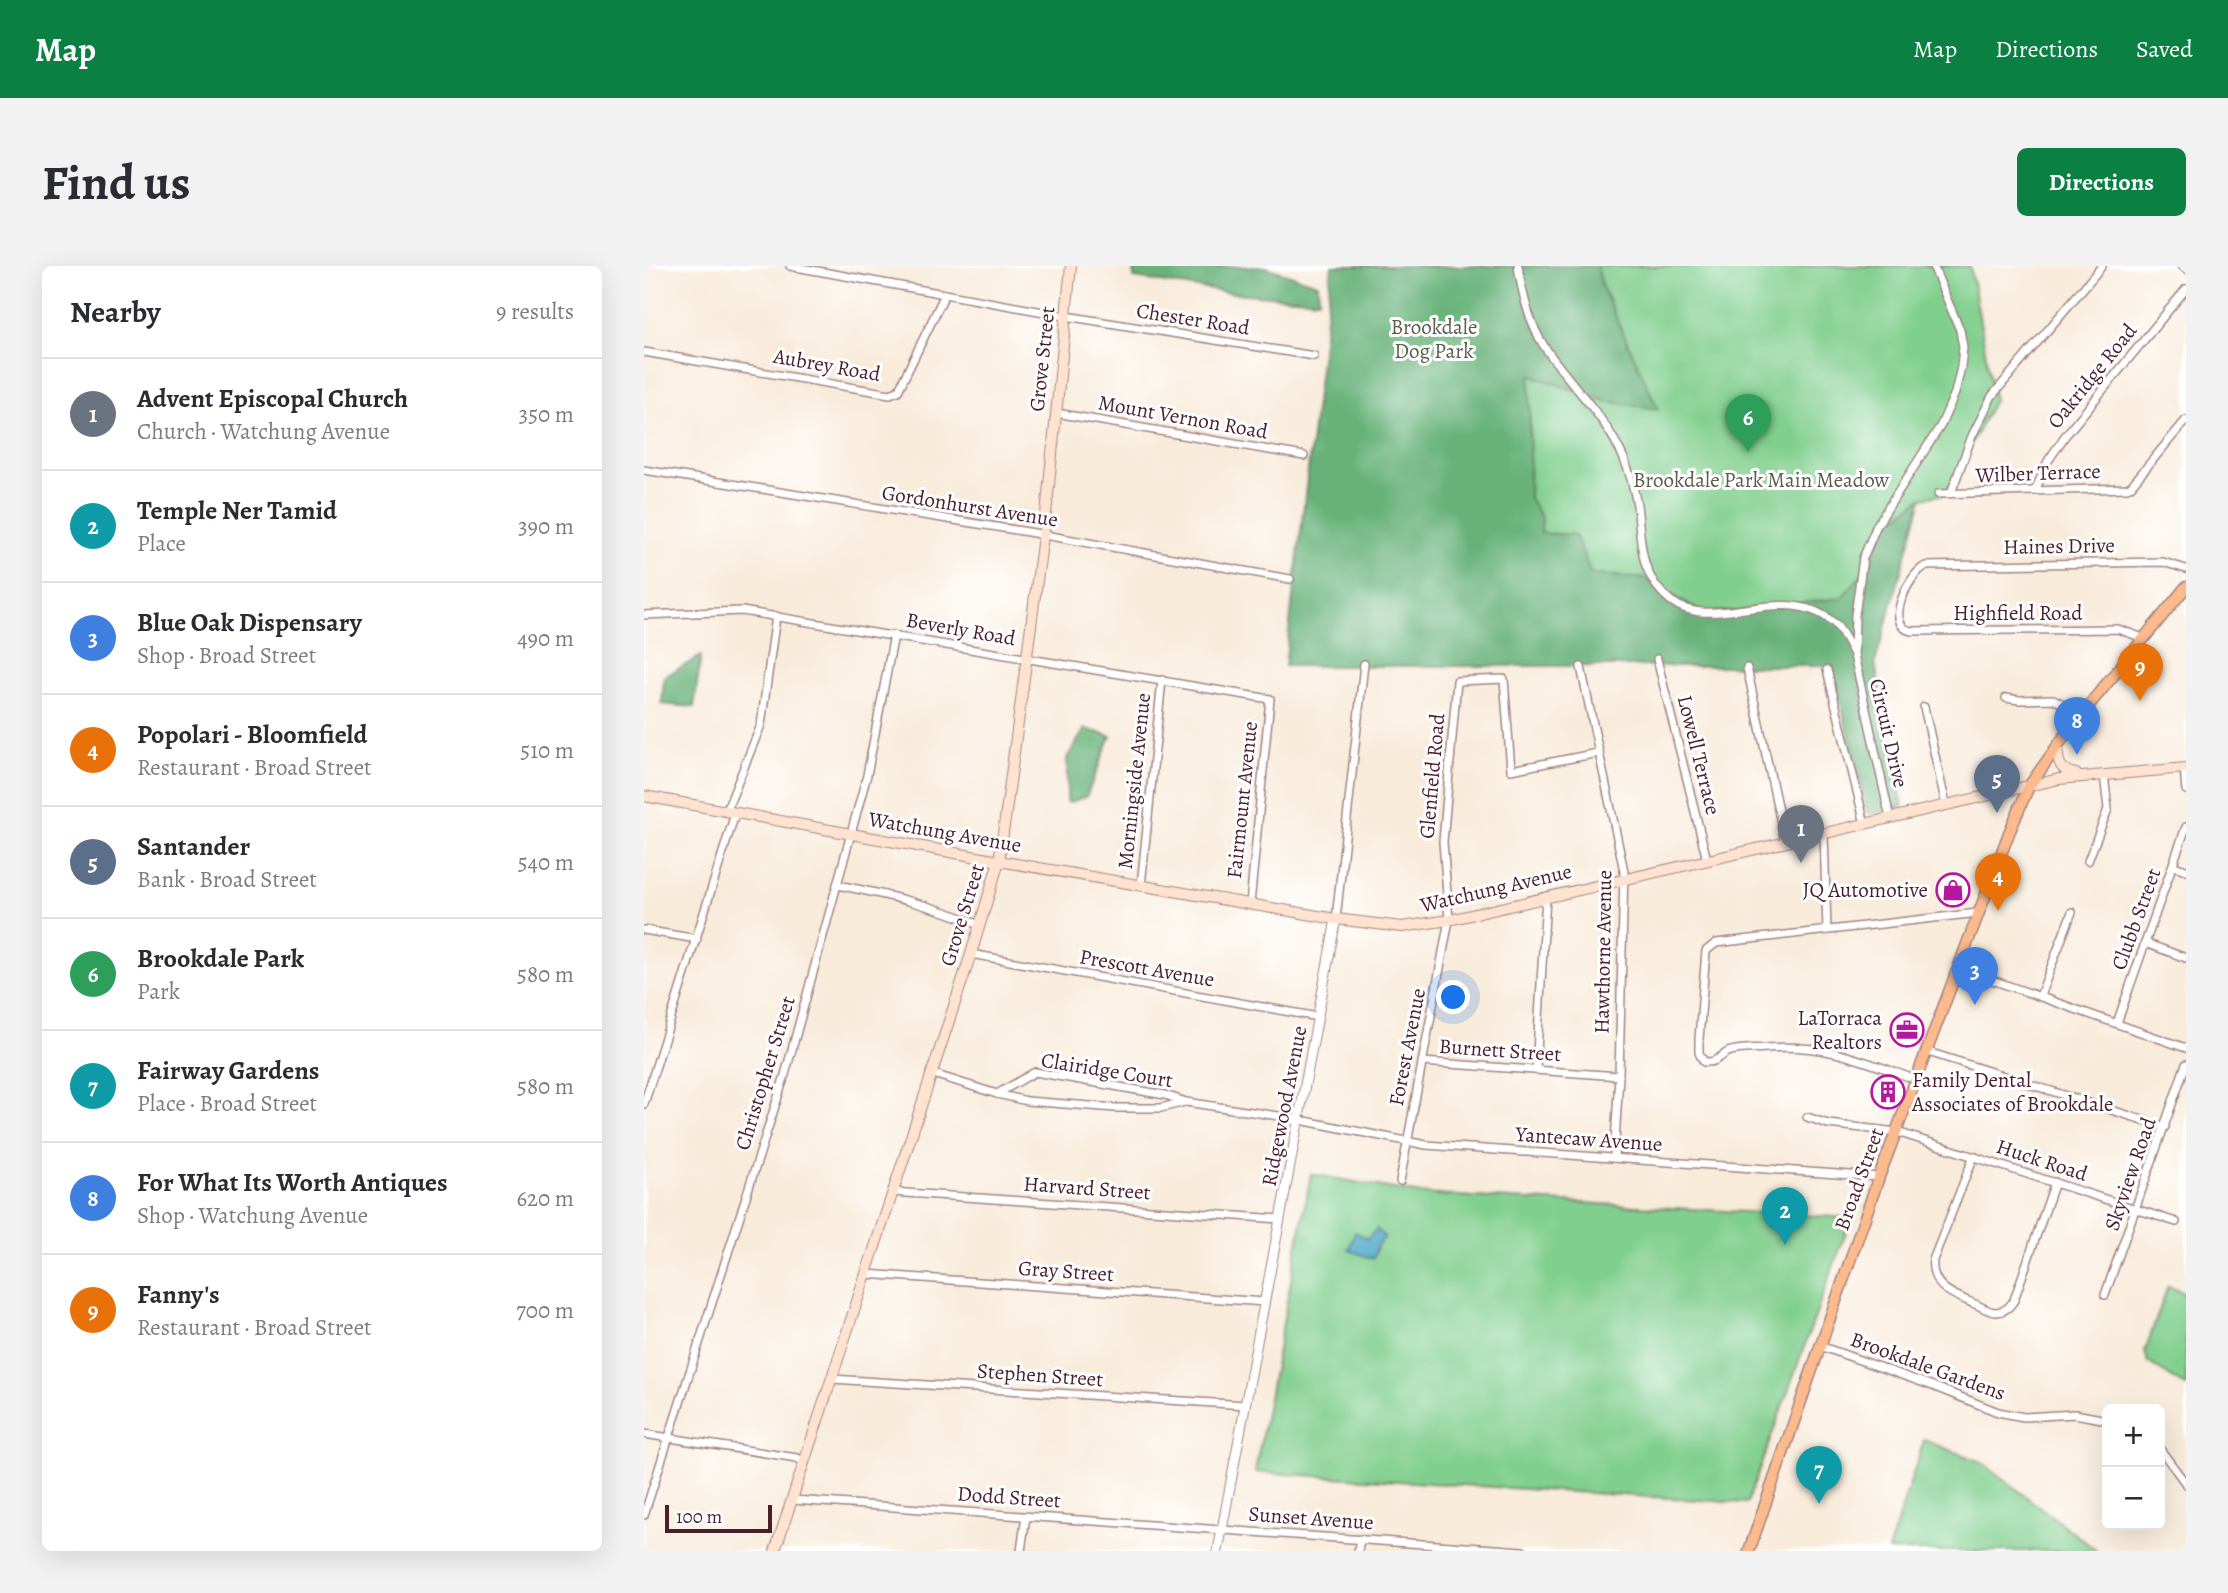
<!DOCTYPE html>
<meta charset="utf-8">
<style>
body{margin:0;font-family:Alegreya,serif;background:#f2f2f3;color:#2b2b33}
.controls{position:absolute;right:21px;bottom:21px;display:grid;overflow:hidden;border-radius:10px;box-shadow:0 7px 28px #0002}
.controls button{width:63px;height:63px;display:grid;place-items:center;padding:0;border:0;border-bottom:2px solid #e1e1e2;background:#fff;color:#2b2b33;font:35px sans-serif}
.scale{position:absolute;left:21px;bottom:18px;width:107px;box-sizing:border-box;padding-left:7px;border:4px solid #4a1f2b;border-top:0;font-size:19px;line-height:24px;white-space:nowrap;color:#4a1f2b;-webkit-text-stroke:5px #fff;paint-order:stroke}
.you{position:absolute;left:810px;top:732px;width:24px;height:24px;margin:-18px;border:5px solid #fff;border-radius:50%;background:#1a73e8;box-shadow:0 0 0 10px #1a73e833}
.badge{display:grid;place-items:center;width:46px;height:46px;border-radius:50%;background:#0b8043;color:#fff;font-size:23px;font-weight:700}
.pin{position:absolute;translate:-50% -58px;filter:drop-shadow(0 2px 4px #0008)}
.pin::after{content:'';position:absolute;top:37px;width:24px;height:21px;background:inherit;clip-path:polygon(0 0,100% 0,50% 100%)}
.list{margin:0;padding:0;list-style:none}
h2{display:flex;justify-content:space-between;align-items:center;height:91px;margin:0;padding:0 28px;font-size:30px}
h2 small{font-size:23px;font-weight:400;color:#7c7c81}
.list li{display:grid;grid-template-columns:46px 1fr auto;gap:21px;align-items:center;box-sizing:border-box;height:112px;padding:0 28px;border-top:2px solid #e1e1e2}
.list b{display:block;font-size:26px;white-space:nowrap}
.list p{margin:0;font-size:23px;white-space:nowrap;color:#7c7c81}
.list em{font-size:23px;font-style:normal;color:#7c7c81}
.map{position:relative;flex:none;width:1542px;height:1285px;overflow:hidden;border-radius:10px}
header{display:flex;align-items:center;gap:42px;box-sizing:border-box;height:98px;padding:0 35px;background:#0b8043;color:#fff}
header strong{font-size:33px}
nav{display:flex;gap:38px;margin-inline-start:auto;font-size:24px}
.intro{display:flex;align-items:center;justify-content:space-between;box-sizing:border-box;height:168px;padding:0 42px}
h1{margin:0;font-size:49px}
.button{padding:18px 32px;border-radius:10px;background:#0b8043;color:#fff;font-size:24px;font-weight:700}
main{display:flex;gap:42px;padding:0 42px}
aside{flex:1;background:#fff;border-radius:10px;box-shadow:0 7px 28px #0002}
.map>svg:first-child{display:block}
.green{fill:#81cf8e;stroke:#66775c;stroke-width:2}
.forest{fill:#68b279;stroke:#596852;stroke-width:2}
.water{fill:#47a7c6;stroke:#486378;stroke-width:2}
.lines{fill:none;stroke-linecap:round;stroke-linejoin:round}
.minor-casing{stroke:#a18582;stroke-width:10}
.tertiary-casing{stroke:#a18582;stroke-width:11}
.secondary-casing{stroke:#a18582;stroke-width:12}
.primary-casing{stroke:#a18582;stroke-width:13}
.minor{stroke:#fff;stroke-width:7}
.tertiary{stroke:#fff;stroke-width:9}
.secondary{stroke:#fee3d1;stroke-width:10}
.primary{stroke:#fcba8d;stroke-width:10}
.labels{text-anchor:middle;stroke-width:6;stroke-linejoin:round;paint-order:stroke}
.street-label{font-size:21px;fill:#4a1f2b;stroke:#fff}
.park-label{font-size:21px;fill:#5d5d4e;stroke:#fff}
.poi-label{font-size:21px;fill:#4a1f2b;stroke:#fff;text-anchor:end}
</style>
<header>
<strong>Map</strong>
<nav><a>Map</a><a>Directions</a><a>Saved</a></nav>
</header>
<div class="intro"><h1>Find us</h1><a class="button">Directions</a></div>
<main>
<aside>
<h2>Nearby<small>9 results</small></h2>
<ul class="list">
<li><span class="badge" style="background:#6b7280">1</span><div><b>Advent Episcopal Church</b><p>Church · Watchung Avenue</p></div><em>350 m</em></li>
<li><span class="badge" style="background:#0f9aa8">2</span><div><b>Temple Ner Tamid</b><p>Place</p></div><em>390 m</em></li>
<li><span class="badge" style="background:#3f7fe0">3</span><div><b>Blue Oak Dispensary</b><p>Shop · Broad Street</p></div><em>490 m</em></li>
<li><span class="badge" style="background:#e8710a">4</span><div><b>Popolari - Bloomfield</b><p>Restaurant · Broad Street</p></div><em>510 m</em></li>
<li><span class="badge" style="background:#5c6f8a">5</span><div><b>Santander</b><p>Bank · Broad Street</p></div><em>540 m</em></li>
<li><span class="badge" style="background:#2e9e5b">6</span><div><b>Brookdale Park</b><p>Park</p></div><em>580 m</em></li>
<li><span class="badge" style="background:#0f9aa8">7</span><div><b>Fairway Gardens</b><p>Place · Broad Street</p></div><em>580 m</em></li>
<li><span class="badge" style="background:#3f7fe0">8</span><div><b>For What Its Worth Antiques</b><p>Shop · Watchung Avenue</p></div><em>620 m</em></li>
<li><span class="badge" style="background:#e8710a">9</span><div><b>Fanny's</b><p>Restaurant · Broad Street</p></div><em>700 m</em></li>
</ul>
</aside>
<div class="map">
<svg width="1542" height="1285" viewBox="0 0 1542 1285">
<rect width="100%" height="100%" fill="#fff"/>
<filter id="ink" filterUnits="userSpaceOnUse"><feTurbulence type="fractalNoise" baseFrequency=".0143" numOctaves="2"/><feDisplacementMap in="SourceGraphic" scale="14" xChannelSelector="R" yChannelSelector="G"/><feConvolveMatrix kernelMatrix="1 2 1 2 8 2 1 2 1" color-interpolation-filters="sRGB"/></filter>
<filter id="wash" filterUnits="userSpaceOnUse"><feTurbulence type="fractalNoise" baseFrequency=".00686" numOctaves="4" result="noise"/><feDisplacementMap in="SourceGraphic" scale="28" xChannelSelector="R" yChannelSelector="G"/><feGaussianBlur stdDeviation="1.57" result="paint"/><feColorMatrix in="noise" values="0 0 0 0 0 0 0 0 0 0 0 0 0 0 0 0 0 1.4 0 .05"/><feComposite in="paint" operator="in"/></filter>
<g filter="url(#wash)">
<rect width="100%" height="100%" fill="#f8ebda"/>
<!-- green -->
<g class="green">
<path d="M953,0H1326L1350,134L1301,228L1278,232L1242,259L1225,301L1198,332L1096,345L1057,347L1001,313L946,308L931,269L897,267L885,232L886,108L961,135L1013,142L958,21Z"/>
<path d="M667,908L777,928L1207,952L1103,1237L611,1206Z"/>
<path d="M1524,1020L1542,1028V1121L1504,1096L1501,1085Z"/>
<path d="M1280,1174L1337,1196L1453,1285H1244Z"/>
</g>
<!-- forest -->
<g class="forest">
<path d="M489,0L621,1L674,18L675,34L588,27L490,12Z"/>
<path d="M688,0H953L958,21L1014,143L961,135L886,109L885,232L898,253L897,267L931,269L947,308L1001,313L1057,346L1097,345L1197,332L1225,301L1242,259L1278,232L1231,397L1259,541L1226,548L1223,545L1188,400H641Z"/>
<path d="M57,390L50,441L18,438L20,411Z"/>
<path d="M441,463L467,470L442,531L423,537V492Z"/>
</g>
<!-- water -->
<path class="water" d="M733,963L741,972L734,978L729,993L705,984L711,966L723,973Z"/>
</g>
<g filter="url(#ink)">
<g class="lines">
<defs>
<g id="minor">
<path d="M146,0L422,50L670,90"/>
<path d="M874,0C878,27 885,57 900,80C926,119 961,149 980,193C986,207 990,223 993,239C998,276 994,309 1027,335C1070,368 1140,314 1190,357C1199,365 1204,378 1210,388"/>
<path d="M1538,0L1542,3"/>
<path d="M0,86L246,128L254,125L301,28"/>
<path d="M412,147L660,190"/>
<path d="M0,204L384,266L646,313"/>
<path d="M1391,225L1404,195L1421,170L1542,23"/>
<path d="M1307,227L1328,170L1348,130L1458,0"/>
<path d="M1294,228L1483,222L1487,220L1542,154"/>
<path d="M0,349L98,345L626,433L606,638"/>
<path d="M1499,372L1474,363L1268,365C1238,360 1266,306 1282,300L1519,296L1542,303"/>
<path d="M1013,393L1063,594"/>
<path d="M937,401L980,605L975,810L970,892"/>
<path d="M1103,402L1141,576"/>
<path d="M1183,404L1221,558"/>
<path d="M1362,432L1375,434L1409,433L1437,447"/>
<path d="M1280,441L1302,539"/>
<path d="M1540,502L1542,524"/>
<path d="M82,546L117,459L132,350"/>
<path d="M1246,552L1210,389L1211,349L1219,292L1233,259L1297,159L1311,127L1317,101L1319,81L1316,64L1289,0"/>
<path d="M1180,568L1183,664"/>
<path d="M1444,595L1464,543L1460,508"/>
<path d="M1530,600L1542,604"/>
<path d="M194,619C243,629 289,639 335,659"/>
<path d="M497,620L518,414"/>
<path d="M692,653L720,398"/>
<path d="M0,664L53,673"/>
<path d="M1501,677L1542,692"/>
<path d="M327,688L674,751"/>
<path d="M1314,702L1542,782"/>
<path d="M1396,730L1428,646"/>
<path d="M1473,757L1542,561"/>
<path d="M1284,786L1521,861"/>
<path d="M778,796L975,810"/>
<path d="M892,804L902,631"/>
<path d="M286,807L353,828L383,835L471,842H517L541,836"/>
<path d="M1273,814C1219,795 1181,777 1122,782C1111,783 1094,782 1084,786C1075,791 1072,797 1060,796L1055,787V773L1062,685L1072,677L1334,647"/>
<path d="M353,828L391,806L521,829L542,836L641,851L782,879L1235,911"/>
<path d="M0,838L91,548"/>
<path d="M1163,851L1184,858L1253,866L1532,956"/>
<path d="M1330,890L1289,994C1286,1022 1310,1029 1331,1038C1338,1041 1345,1046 1352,1046C1361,1046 1366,1041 1370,1034L1411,916"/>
<path d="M756,915L805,654L799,576L813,415L860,413L867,504L954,487"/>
<path d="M248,926L636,953"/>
<path d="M221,1008L621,1036"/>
<path d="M1461,1029L1542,798"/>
<path d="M1176,1080L1286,1119L1354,1146L1380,1151L1431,1148L1463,1154"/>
<path d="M188,1113L602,1139"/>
<path d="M0,1168L153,1192L161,1196"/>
<path d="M1516,1183L1542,1218"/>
<path d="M149,1234L879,1285"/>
<path d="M0,1249L141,809L223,509L250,369"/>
<path d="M377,1285L382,1250"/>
<path d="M714,1285L716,1273"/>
</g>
<path id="tertiary" d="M574,1285L692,653"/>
<g id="secondary">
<path d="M1413,480C1414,496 1415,505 1432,508"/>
<path d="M0,530L355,595L692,653L758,661L805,654L1415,513L1542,502"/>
<path d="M131,1285L327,688L355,595L362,546L402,248L427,0"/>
</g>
<path id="primary" d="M1105,1285L1235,911L1365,567L1385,520L1427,461L1542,321"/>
</defs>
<!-- minor casing -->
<use href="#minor" class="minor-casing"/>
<!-- tertiary casing -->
<use href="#tertiary" class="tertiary-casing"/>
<!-- secondary casing -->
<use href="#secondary" class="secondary-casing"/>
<!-- primary casing -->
<use href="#primary" class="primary-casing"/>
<!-- minor -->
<use href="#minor" class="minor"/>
<!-- tertiary -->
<use href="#tertiary" class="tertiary"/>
<!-- secondary -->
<use href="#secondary" class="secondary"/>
<!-- primary -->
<use href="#primary" class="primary"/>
</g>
</g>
<!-- icons -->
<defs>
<symbol id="shop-ring" viewBox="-11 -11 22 22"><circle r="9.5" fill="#fff" stroke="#b5179e" stroke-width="1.5"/><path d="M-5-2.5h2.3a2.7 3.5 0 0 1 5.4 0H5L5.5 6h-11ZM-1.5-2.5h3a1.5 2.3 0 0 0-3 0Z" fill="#b5179e"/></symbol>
<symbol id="office-ring" viewBox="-11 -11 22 22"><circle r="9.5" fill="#fff" stroke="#b5179e" stroke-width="1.5"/><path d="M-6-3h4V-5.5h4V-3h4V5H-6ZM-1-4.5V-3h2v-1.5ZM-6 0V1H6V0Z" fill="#b5179e"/></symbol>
<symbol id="building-ring" viewBox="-11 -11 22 22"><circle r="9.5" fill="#fff" stroke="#b5179e" stroke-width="1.5"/><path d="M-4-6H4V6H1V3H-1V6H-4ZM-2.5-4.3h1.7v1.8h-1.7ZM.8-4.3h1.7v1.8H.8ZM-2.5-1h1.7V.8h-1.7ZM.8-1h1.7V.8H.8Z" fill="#b5179e"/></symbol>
</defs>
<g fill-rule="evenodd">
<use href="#shop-ring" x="1290" y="605" width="38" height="38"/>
<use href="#office-ring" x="1244" y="745" width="38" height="38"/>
<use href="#building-ring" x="1225" y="807" width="38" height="38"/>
</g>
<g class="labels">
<!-- street labels -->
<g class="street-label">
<text transform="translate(549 53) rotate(9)" y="7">Chester Road</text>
<text transform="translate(398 93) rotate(-84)" y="7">Grove Street</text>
<text transform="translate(183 99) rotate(10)" y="7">Aubrey Road</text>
<text transform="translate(1448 110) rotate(-51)" y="7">Oakridge Road</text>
<text transform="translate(539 151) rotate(10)" y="7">Mount Vernon Road</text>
<text transform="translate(1394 207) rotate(-2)" y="7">Wilber Terrace</text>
<text transform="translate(326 240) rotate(9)" y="7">Gordonhurst Avenue</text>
<text transform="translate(1415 280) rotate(-1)" y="7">Haines Drive</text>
<text x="1374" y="354">Highfield Road</text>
<text transform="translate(317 363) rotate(10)" y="7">Beverly Road</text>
<text transform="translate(1245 467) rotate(77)" y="7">Circuit Drive</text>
<text transform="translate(1055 489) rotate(76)" y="7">Lowell Terrace</text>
<text transform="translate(788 510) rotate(-85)" y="7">Glenfield Road</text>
<text transform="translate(490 515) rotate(-84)" y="7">Morningside Avenue</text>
<text transform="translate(598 534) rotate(-84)" y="7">Fairmount Avenue</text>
<text transform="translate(301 566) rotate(10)" y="7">Watchung Avenue</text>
<text transform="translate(852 622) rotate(-13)" y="7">Watchung Avenue</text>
<text transform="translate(318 649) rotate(-73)" y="7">Grove Street</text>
<text transform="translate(1492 653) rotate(-70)" y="7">Clubb Street</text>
<text transform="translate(959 686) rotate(-89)" y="7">Hawthorne Avenue</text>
<text transform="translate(503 702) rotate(10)" y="7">Prescott Avenue</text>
<text transform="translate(763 781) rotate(-79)" y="7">Forest Avenue</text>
<text transform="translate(856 784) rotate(4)" y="7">Burnett Street</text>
<text transform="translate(463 804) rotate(9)" y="7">Clairidge Court</text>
<text transform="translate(121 807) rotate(-73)" y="7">Christopher Street</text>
<text transform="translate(640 840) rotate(-79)" y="7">Ridgewood Avenue</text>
<text transform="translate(945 873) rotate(4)" y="7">Yantecaw Avenue</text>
<text transform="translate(1398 894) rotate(18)" y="7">Huck Road</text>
<text transform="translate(1486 908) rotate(-71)" y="7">Skyview Road</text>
<text transform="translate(1215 913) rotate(-70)" y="7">Broad Street</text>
<text transform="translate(443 922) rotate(4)" y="7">Harvard Street</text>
<text transform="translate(422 1005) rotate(4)" y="7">Gray Street</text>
<text transform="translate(1284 1100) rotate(20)" y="7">Brookdale Gardens</text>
<text transform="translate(396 1109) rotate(4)" y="7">Stephen Street</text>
<text transform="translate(365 1231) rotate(4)" y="7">Dodd Street</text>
<text transform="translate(667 1252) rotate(4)" y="7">Sunset Avenue</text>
</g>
<!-- park labels -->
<g class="park-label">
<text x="790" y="68">Brookdale<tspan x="790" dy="24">Dog Park</tspan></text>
<text x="1117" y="221">Brookdale Park Main Meadow</text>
</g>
<!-- poi labels -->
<g class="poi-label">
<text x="1284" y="631">JQ Automotive</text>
<text x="1238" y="759">LaTorraca<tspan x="1238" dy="24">Realtors</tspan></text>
<text x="1268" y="821" text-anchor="start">Family Dental<tspan x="1268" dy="24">Associates of Brookdale</tspan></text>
</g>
</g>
</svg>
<div class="controls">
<button>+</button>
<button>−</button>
</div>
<div class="scale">100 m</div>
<div class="you"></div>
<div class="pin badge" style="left:1157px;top:597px;background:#6b7280">1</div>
<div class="pin badge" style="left:1141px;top:979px;background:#0f9aa8">2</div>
<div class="pin badge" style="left:1331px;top:739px;background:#3f7fe0">3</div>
<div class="pin badge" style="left:1354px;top:645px;background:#e8710a">4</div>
<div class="pin badge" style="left:1353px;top:547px;background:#5c6f8a">5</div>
<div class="pin badge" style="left:1104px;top:186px;background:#2e9e5b">6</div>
<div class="pin badge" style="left:1175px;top:1238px;background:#0f9aa8">7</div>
<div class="pin badge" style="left:1433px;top:489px;background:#3f7fe0">8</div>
<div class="pin badge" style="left:1496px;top:435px;background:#e8710a">9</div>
</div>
</main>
